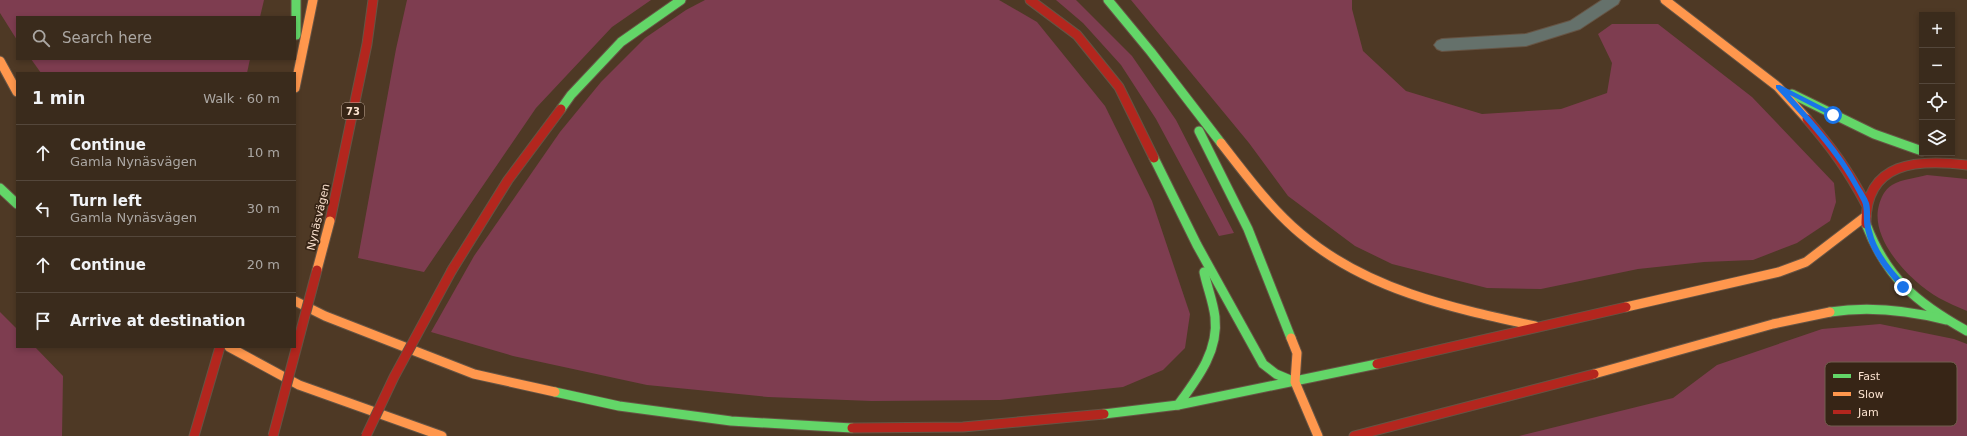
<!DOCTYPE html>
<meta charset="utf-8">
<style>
body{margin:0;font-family:"DejaVu Sans",sans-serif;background:#453729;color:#f1f3f6}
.controls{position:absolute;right:12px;top:12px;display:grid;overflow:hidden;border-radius:0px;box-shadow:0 2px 6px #0003}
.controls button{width:36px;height:36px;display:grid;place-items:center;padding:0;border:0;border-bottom:1px solid #54473b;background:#3a2b1c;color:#f1f3f6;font:20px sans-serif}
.stop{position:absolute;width:12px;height:12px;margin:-9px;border:3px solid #1a73e8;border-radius:50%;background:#fff}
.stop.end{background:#1a73e8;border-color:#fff;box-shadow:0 1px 4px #0008}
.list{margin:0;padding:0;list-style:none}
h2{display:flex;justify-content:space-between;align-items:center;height:52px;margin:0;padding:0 16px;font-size:17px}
h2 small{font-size:13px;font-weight:400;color:#aba7a3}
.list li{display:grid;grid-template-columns:26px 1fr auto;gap:12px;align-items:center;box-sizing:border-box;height:56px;padding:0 16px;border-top:1px solid #54473b}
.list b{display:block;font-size:15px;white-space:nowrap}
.list p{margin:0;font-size:13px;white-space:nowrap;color:#aba7a3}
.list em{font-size:13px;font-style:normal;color:#aba7a3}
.icon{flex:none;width:22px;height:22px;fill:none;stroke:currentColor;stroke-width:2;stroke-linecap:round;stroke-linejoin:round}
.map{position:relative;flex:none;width:1967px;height:436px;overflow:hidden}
.search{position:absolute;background:#3a2b1c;box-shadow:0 2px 6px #0003;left:16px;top:16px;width:280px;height:44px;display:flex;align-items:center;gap:10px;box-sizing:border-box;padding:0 14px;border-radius:0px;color:#aba7a3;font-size:15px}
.panel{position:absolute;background:#3a2b1c;box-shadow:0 2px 6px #0003;left:16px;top:72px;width:280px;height:276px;border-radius:0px}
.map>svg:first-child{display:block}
.green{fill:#7e3d50}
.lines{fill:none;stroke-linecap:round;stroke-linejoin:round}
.lane-casing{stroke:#665444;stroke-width:2}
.fast-casing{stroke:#665444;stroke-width:11}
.slow-casing{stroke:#665444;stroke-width:11}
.jam-casing{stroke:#665444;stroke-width:11}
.lane{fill:#65716b;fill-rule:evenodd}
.fast{stroke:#63d668;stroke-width:9}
.slow{stroke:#ff974d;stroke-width:9}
.jam{stroke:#b3261e;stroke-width:9}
.slow-bridge-casing{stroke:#665444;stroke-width:11;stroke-linecap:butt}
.jam-bridge-casing{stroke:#665444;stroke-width:11;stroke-linecap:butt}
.slow-bridge{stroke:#ff974d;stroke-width:9}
.jam-bridge{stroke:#b3261e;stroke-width:9}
.route{fill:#1a73e8}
.labels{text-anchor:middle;stroke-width:3.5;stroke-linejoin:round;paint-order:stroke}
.shield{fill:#372516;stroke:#c0a998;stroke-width:1}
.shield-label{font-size:10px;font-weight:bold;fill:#fbe2cf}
.street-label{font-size:11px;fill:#fbe2cf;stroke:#372516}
.key{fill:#372516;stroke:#725e4e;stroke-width:1}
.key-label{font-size:11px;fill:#fbe2cf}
</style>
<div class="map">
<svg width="1967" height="436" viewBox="0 0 1967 436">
<rect width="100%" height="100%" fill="#4e3925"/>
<!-- green -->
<g class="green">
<path d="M0,0H264L260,17H17V40L0,13Z"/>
<path d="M407,0H651L612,27L536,108L424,272L358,258L396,49Z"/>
<path d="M705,0H999L1037,22L1105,106L1152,201L1190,314L1185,348L1163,370L1123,387L1000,400L872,401L768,397L647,385L513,356L431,332L474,256L560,132L601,82L645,38L686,10Z"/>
<path d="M1056,0H1076L1132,56L1176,120L1234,233L1219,236L1156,119L1121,65L1083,23Z"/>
<path d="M1131,0H1352V9L1363,51L1406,91L1482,114L1561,109L1607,93L1612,63L1598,34L1612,24H1658L1752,97L1834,183L1836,202L1830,221L1797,243L1753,260L1704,262L1638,269L1541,289L1487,288L1392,264L1355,246L1288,196L1249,143Z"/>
<path d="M31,59H250L247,73H41Z"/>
<path d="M1927,175L1967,179V311C1958,307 1948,303 1939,298C1912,283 1869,240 1879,205C1881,198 1884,190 1892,185C1902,179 1916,178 1927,175Z"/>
<path d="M0,312L17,329V347H35L63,376L62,436H0Z"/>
<path d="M1880,324L1954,339L1967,344V436H1519L1673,398L1717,365L1822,329Z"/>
</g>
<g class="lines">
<defs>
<path id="lane" d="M1602,0H1620L1618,4L1580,29L1526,46L1442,51L1437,49L1434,45L1437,41L1442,39L1526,34L1570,21Z"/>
<g id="fast">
<path d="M296,0V35"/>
<path d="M1108,0L1151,52L1221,143"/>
<path d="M1792,94L1874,134L1922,151"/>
<path d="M561,109L571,95L621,42L681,0"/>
<path d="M1199,131L1248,229L1291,338"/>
<path d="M1154,158L1197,245L1263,364L1276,374L1295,382"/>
<path d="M0,188L17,204"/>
<path d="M1866,224C1887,279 1917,303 1967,331"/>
<path d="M1830,312C1870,306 1907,310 1946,320"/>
<path d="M555,392L619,406L731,421L852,428"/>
<path d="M1178,405C1197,379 1219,351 1215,317C1213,301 1207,287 1204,272"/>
<path d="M1104,414L1178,405L1377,364"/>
</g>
<g id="slow">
<path d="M1665,0L1778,87L1807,119"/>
<path d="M0,61L17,92"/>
<path d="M295,88L313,0"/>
<path d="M1221,143C1246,175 1270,208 1301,234C1367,290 1452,308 1535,326"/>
<path d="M295,301L325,316L474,374L555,392"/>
<path d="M1626,307L1779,272L1806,262L1866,216"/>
<path d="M1291,338L1297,353L1295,382L1318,436"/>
<path d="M229,347L299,385L442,436"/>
<path d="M1594,374L1773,324L1830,312"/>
</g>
<g id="jam">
<path d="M1030,0L1077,35L1119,87L1154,158"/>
<path d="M1807,119C1832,148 1848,170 1866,204"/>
<path d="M330,221L367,44L373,0"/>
<path d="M1866,224C1865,161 1918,159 1967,165"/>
<path d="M452,270L508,180L561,109"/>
<path d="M1377,364L1626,307"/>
<path d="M852,428L963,427L1104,414"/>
<path d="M194,436L220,347"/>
<path d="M1354,436L1594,374"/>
</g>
</defs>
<!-- lane casing -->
<use href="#lane" class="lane-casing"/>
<!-- fast casing -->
<use href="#fast" class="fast-casing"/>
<!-- slow casing -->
<use href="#slow" class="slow-casing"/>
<!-- jam casing -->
<use href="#jam" class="jam-casing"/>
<!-- lane -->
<use href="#lane" class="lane"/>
<!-- fast -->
<use href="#fast" class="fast"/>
<!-- slow -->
<use href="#slow" class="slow"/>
<!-- jam -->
<use href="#jam" class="jam"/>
<defs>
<path id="slow-bridge" d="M317,270L330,221"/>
<g id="jam-bridge">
<path d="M273,436L317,270"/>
<path d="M366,436L394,377L452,270"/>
</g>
</defs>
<!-- slow-bridge casing -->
<use href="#slow-bridge" class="slow-bridge-casing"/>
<!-- jam-bridge casing -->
<use href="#jam-bridge" class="jam-bridge-casing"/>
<!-- slow-bridge -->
<use href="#slow-bridge" class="slow-bridge"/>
<!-- jam-bridge -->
<use href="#jam-bridge" class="jam-bridge"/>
</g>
<!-- route -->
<path class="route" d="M1776,85H1780L1835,113V116H1831L1790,95C1816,124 1841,151 1859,185C1862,190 1867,197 1869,203C1871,210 1869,222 1872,231C1877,252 1891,268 1906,285V289H1901C1886,271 1870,253 1865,229C1863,222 1865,208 1862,202C1841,158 1809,124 1776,88Z"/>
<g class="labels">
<!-- shield labels -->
<rect class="shield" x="342" y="103" width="22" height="16" rx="3"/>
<g class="shield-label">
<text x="353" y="115">73</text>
</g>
<!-- street labels -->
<g class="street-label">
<text transform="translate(318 217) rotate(-77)" y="4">Nynäsvägen</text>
</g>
</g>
<!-- legend -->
<rect x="1825" y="362" width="132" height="64" rx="6" class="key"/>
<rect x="1833" y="374" width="18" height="4" fill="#63d668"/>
<rect x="1833" y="392" width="18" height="4" fill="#ff974d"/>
<rect x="1833" y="410" width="18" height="4" fill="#b3261e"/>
<g class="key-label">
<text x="1858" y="380">Fast</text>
<text x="1858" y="398">Slow</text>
<text x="1858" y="416">Jam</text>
</g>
</svg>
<div class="controls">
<button>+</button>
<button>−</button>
<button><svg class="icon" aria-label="locate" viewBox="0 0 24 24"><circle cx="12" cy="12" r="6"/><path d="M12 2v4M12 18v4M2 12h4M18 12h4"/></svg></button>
<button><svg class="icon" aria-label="layers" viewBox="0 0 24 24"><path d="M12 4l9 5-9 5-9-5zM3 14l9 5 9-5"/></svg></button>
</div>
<div class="stop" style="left:1833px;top:115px"></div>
<div class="stop end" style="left:1903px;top:287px"></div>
<div class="search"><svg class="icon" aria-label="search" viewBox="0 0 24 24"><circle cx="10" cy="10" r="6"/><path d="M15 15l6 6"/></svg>Search here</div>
<section class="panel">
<h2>1 min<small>Walk · 60 m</small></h2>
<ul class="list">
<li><svg class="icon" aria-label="ahead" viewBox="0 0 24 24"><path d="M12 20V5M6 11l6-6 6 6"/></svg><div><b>Continue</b><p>Gamla Nynäsvägen</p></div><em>10 m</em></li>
<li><svg class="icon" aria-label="left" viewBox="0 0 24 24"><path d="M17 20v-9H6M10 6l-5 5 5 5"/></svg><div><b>Turn left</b><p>Gamla Nynäsvägen</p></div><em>30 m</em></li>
<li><svg class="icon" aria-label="ahead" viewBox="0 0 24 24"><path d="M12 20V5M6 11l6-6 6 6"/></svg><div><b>Continue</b></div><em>20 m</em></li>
<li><svg class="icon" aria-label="arrive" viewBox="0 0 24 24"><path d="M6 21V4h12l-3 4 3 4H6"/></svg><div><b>Arrive at destination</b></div></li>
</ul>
</section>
</div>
